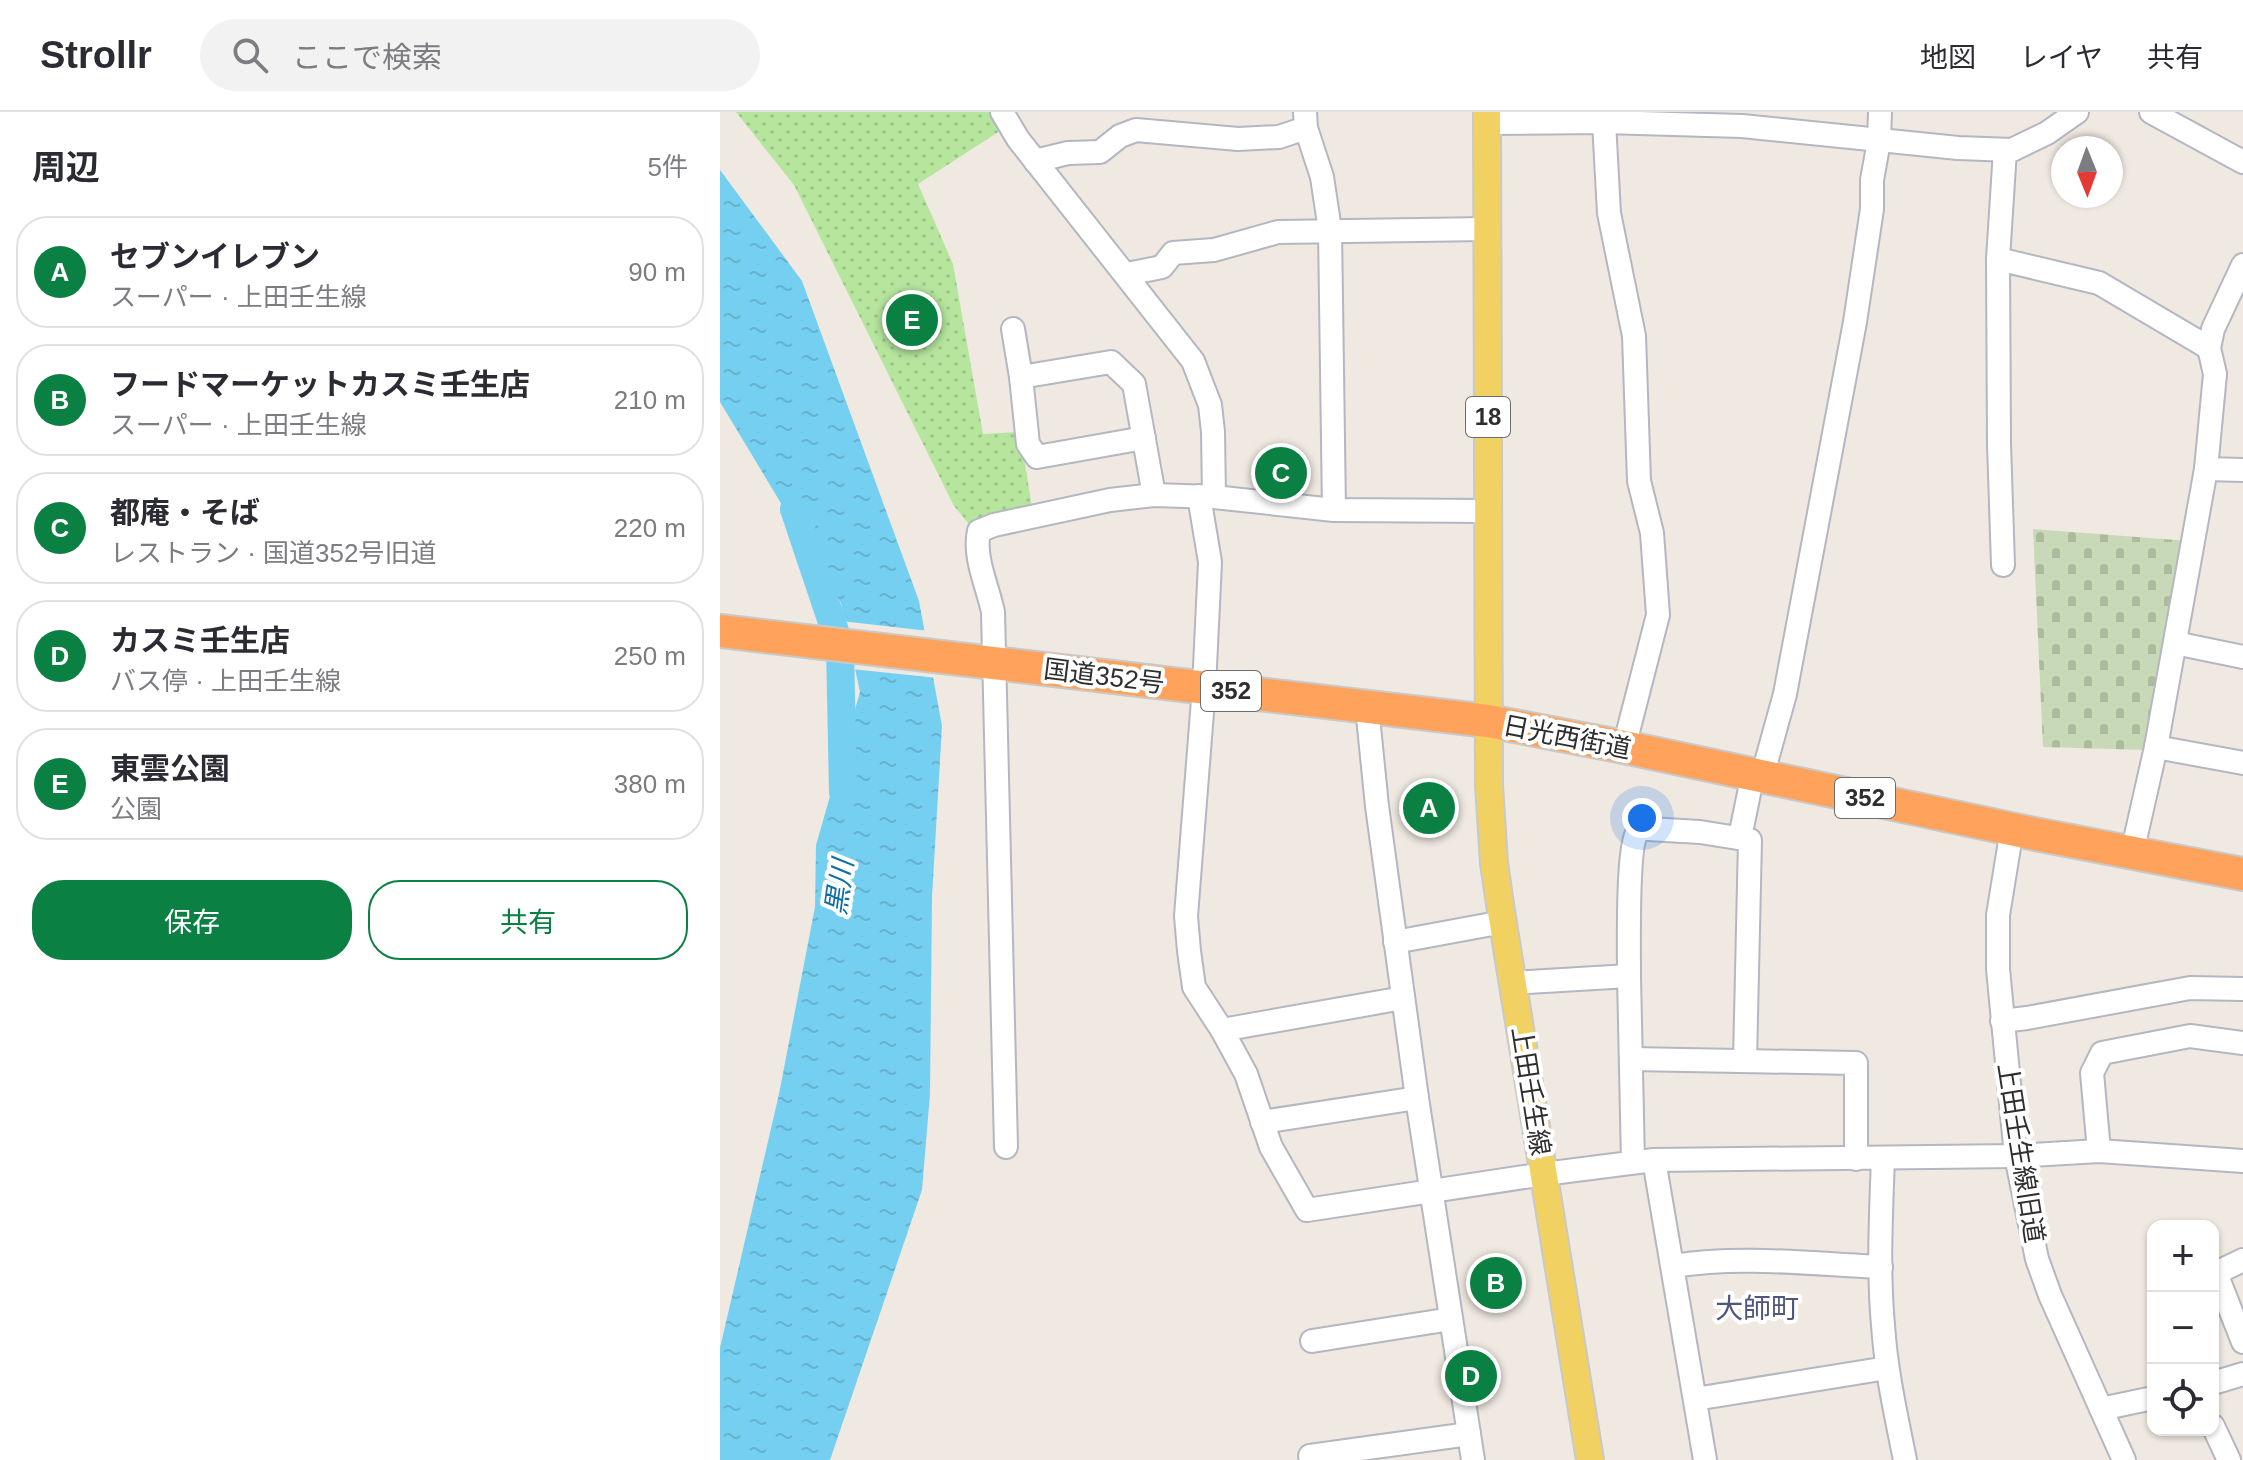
<!DOCTYPE html>
<html lang="ja">
<meta charset="utf-8">
<style>
body{margin:0;font-family:Arial,"Noto Sans JP",sans-serif;background:#f2f2f3;color:#2b2b33}
.controls{position:absolute;right:24px;bottom:24px;display:grid;overflow:hidden;border-radius:16px;box-shadow:0 2px 6px #0004}
.controls button{width:72px;height:72px;display:grid;place-items:center;padding:0;border:0;border-bottom:2px solid #e1e1e2;background:#fff;color:#2b2b33;font:40px sans-serif}
.compass{position:absolute;left:1331px;top:24px;width:72px;height:72px;border-radius:50%;background:#fff;box-shadow:0 2px 6px #0004;rotate:179deg}
.you{position:absolute;left:922px;top:706px;width:28px;height:28px;margin:-20px;border:6px solid #fff;border-radius:50%;background:#1a73e8;box-shadow:0 0 0 12px #1a73e833}
.badge{display:grid;place-items:center;width:52px;height:52px;border-radius:50%;background:#0b8043;color:#fff;font-size:26px;font-weight:700}
.pin{position:absolute;translate:-50% -50%;border:4px solid #fff;box-shadow:0 2px 8px #0006}
.list{margin:0;padding:0;list-style:none}
h2{display:flex;justify-content:space-between;align-items:center;height:104px;margin:0;padding:0 32px;font-size:34px}
h2 small{font-size:26px;font-weight:400;color:#7c7c81}
.list li{display:grid;grid-template-columns:52px 1fr auto;gap:24px;align-items:center;box-sizing:border-box;height:112px;margin:0 16px 16px;padding:0 16px;border:2px solid #e1e1e2;border-radius:32px}
.list b{display:block;font-size:30px;white-space:nowrap}
.list p{margin:0;font-size:26px;white-space:nowrap;color:#7c7c81}
.list em{font-size:26px;font-style:normal;color:#7c7c81}
.actions{display:flex;gap:16px;padding:24px 32px}
.actions a{flex:1;padding:18px 0;border:2px solid #0b8043;border-radius:32px;text-align:center;font-size:28px;color:#0b8043}
.actions .main{background:#0b8043;color:#fff}
.icon{flex:none;width:44px;height:44px;fill:none;stroke:currentColor;stroke-width:2;stroke-linecap:round;stroke-linejoin:round}
.map{position:relative;flex:none;width:1523px;height:1348px;overflow:hidden}
header{display:flex;align-items:center;gap:48px;box-sizing:border-box;height:112px;padding:0 40px;background:#fff;border-bottom:2px solid #e1e1e2}
header strong{font-size:38px}
nav{display:flex;gap:44px;margin-inline-start:auto;font-size:28px}
.search{width:560px;height:72px;background:#f2f2f3;display:flex;align-items:center;gap:20px;box-sizing:border-box;padding:0 28px;border-radius:44px;color:#7c7c81;font-size:30px}
main{display:flex}
aside{flex:1;background:#fff}
.map>svg:first-child{display:block}
.green{fill:url(#green-dots)}
.cemetery{fill:url(#cemetery-stones)}
.water{fill:url(#water-ripples)}
.pier{fill:#efe9e1}
.lines{fill:none;stroke-linecap:round;stroke-linejoin:round}
.river{stroke:#75cff0;stroke-width:28}
.minor-casing{stroke:#b4b7c1;stroke-width:26}
.major-casing{stroke:#c9c9c9;stroke-width:30}
.highway-casing{stroke:#c9c9c9;stroke-width:36}
.minor{stroke:#fff;stroke-width:22}
.major{stroke:#f2d163;stroke-width:26}
.highway{stroke:#ffa35c;stroke-width:32}
.labels{text-anchor:middle;stroke-width:8;stroke-linejoin:round;paint-order:stroke}
.shield{fill:#fff;stroke:#6d6d6d;stroke-width:2}
.shield-label{font-size:24px;font-weight:bold;fill:#2e2e2e}
.street-label{font-size:26px;fill:#2e2e2e;stroke:#fff}
.water-label{font-size:28px;font-style:italic;fill:#0d6fa3;stroke:#fff}
.neighbourhood-label{font-size:28px;fill:#4d5680;stroke:#fff}
</style>
<header>
<strong>Strollr</strong>
<div class="search"><svg class="icon" aria-label="search" viewBox="0 0 24 24"><circle cx="10" cy="10" r="6"/><path d="M15 15l6 6"/></svg>ここで検索</div>
<nav><a>地図</a><a>レイヤ</a><a>共有</a></nav>
</header>
<main>
<aside>
<h2>周辺<small>5件</small></h2>
<ul class="list">
<li><span class="badge">A</span><div><b>セブンイレブン</b><p>スーパー · 上田壬生線</p></div><em>90 m</em></li>
<li><span class="badge">B</span><div><b>フードマーケットカスミ壬生店</b><p>スーパー · 上田壬生線</p></div><em>210 m</em></li>
<li><span class="badge">C</span><div><b>都庵・そば</b><p>レストラン · 国道352号旧道</p></div><em>220 m</em></li>
<li><span class="badge">D</span><div><b>カスミ壬生店</b><p>バス停 · 上田壬生線</p></div><em>250 m</em></li>
<li><span class="badge">E</span><div><b>東雲公園</b><p>公園</p></div><em>380 m</em></li>
</ul>
<div class="actions"><a class="main">保存</a><a>共有</a></div>
</aside>
<div class="map">
<svg width="1523" height="1348" viewBox="0 0 1523 1348">
<defs>
<pattern id="green-dots" width="8" height="8" patternUnits="userSpaceOnUse" patternTransform="scale(2)"><rect width="8" height="8" fill="#b6e59e"/><path d="M2 2h.1M6 6h.1" fill="none" stroke="#9dc588" stroke-width="1.8" stroke-linecap="round"/></pattern>
<pattern id="cemetery-stones" width="16" height="16" patternUnits="userSpaceOnUse" patternTransform="scale(2)"><rect width="16" height="16" fill="#c8d9b8"/><path d="M2 7V4a2 2 0 0 1 4 0v3zM10 15v-3a2 2 0 0 1 4 0v3z" fill="#acbb9e"/></pattern>
<pattern id="water-ripples" width="26" height="14" patternUnits="userSpaceOnUse" patternTransform="scale(2)"><rect width="26" height="14" fill="#75cff0"/><path d="M2 4q2-2 4 0t4 0M15 11q2-2 4 0t4 0" fill="none" stroke="#66b2ce"/></pattern>
</defs>
<rect width="100%" height="100%" fill="#efe9e1"/>
<!-- green -->
<path class="green" d="M16,0H278L286,15L198,72L233,152L263,322L300,320L312,396L253,417L234,394L74,73Z"/>
<!-- cemetery -->
<path class="cemetery" d="M1313,417L1469,429L1425,638L1323,635Z"/>
<!-- water -->
<path class="water" d="M0,58L82,169L199,489L222,614L212,785L210,982L202,1078L110,1348H0V1236L59,982L95,795L96,733L140,580L121,491L0,290Z"/>
<!-- pier -->
<path class="pier" d="M121,509L209,519L218,566L131,557Z"/>
<g class="lines">
<!-- river -->
<path class="river" d="M74,397L120,534L123,680"/>
<defs>
<g id="minor">
<path d="M282,0L298,27L473,249L490,293L493,320L494,385"/>
<path d="M585,0L586,16L602,65L610,118L614,398"/>
<path d="M1431,0L1523,50"/>
<path d="M884,10L889,101L914,224L919,369L932,421L938,503L904,635"/>
<path d="M767,11L884,10L1022,14L1238,36L1292,38L1327,21L1357,0"/>
<path d="M315,49L348,41L380,40L400,24L416,18L518,27L559,25L586,16"/>
<path d="M1278,147L1379,171L1489,236"/>
<path d="M407,162L442,155L453,141L494,138L558,120L767,117"/>
<path d="M293,217L301,265L308,332L317,345L424,326"/>
<path d="M301,265L391,250L414,272L434,383"/>
<path d="M1486,357L1523,358"/>
<path d="M479,384L490,450L484,575L466,804L469,839L474,875L502,918L526,962L551,1035L587,1098L824,1062L934,1048L1296,1044L1379,1039L1523,1049"/>
<path d="M1283,453L1279,332L1278,147L1285,38"/>
<path d="M1455,531L1523,545"/>
<path d="M647,595L657,694L697,986L753,1348"/>
<path d="M1436,635L1523,651"/>
<path d="M1042,665L1065,582L1135,210L1152,97V68L1159,29L1160,0"/>
<path d="M1292,717L1278,803V857L1296,1044L1317,1147L1330,1183L1404,1348"/>
<path d="M1020,725L1033,662"/>
<path d="M1412,741L1436,635L1486,357L1495,262L1489,236L1493,217L1523,153"/>
<path d="M675,830L783,810"/>
<path d="M909,864C909,840 907,736 917,721C921,716 922,717 928,717L980,720L1030,728L1025,949"/>
<path d="M793,871L909,864L913,1050"/>
<path d="M1282,909L1307,906L1470,876L1523,877"/>
<path d="M502,918L683,886"/>
<path d="M911,947L1136,951V1047"/>
<path d="M542,1010L697,986"/>
<path d="M286,1035L273,500C268,475 253,445 259,419L274,413L390,388L434,383L494,385L614,398L768,399"/>
<path d="M1379,1039L1372,961L1382,941L1470,924L1523,931"/>
<path d="M1163,1046C1161,1101 1158,1158 1163,1213C1166,1259 1176,1303 1185,1348"/>
<path d="M934,1048L985,1348"/>
<path d="M1523,1148L1496,1161L1523,1230"/>
<path d="M953,1154C1021,1143 1092,1152 1161,1155"/>
<path d="M592,1229L731,1207"/>
<path d="M1493,1271L1523,1262"/>
<path d="M975,1287L1167,1256"/>
<path d="M1381,1297L1433,1286"/>
<path d="M1493,1314L1509,1348"/>
<path d="M590,1344L749,1322"/>
</g>
<path id="major" d="M767,0L769,673L774,751L781,799L870,1348"/>
<path id="highway" d="M0,519L768,609L904,635L1310,721L1523,762"/>
</defs>
<!-- minor casing -->
<use href="#minor" class="minor-casing"/>
<!-- major casing -->
<use href="#major" class="major-casing"/>
<!-- highway casing -->
<use href="#highway" class="highway-casing"/>
<!-- minor -->
<use href="#minor" class="minor"/>
<!-- major -->
<use href="#major" class="major"/>
<!-- highway -->
<use href="#highway" class="highway"/>
</g>
<g class="labels">
<!-- shield labels -->
<g class="shield">
<rect x="746" y="285" width="44" height="40" rx="6"/>
<rect x="481" y="559" width="60" height="40" rx="6"/>
<rect x="1115" y="666" width="60" height="40" rx="6"/>
</g>
<g class="shield-label">
<text x="768" y="313">18</text>
<text x="511" y="587">352</text>
<text x="1145" y="694">352</text>
</g>
<!-- street labels -->
<g class="street-label">
<text transform="translate(384 564) rotate(7)" y="9">国道352号</text>
<text transform="translate(847 625) rotate(11)" y="9">日光西街道</text>
<text transform="translate(811 979) rotate(81)" y="9">上田壬生線</text>
<text transform="translate(1301 1041) rotate(81)" y="9">上田壬生線旧道</text>
</g>
<!-- water labels -->
<g class="water-label">
<text transform="translate(119 775) rotate(-82)" y="10">黒川</text>
</g>
<!-- neighbourhood labels -->
<g class="neighbourhood-label">
<text x="1037" y="1206">大師町</text>
</g>
</g>
</svg>
<div class="controls">
<button>+</button>
<button>−</button>
<button><svg class="icon" aria-label="locate" viewBox="0 0 24 24"><circle cx="12" cy="12" r="6"/><path d="M12 2v4M12 18v4M2 12h4M18 12h4"/></svg></button>
</div>
<svg class="compass" viewBox="-18 -18 36 36"><path d="M0-13l5 13h-10z" fill="#e53935"/><path d="M0 13l5-13h-10z" fill="#7c7c81"/></svg>
<div class="you"></div>
<div class="pin badge" style="left:709px;top:696px">A</div>
<div class="pin badge" style="left:776px;top:1171px">B</div>
<div class="pin badge" style="left:561px;top:361px">C</div>
<div class="pin badge" style="left:751px;top:1264px">D</div>
<div class="pin badge" style="left:192px;top:208px">E</div>
</div>
</main>
